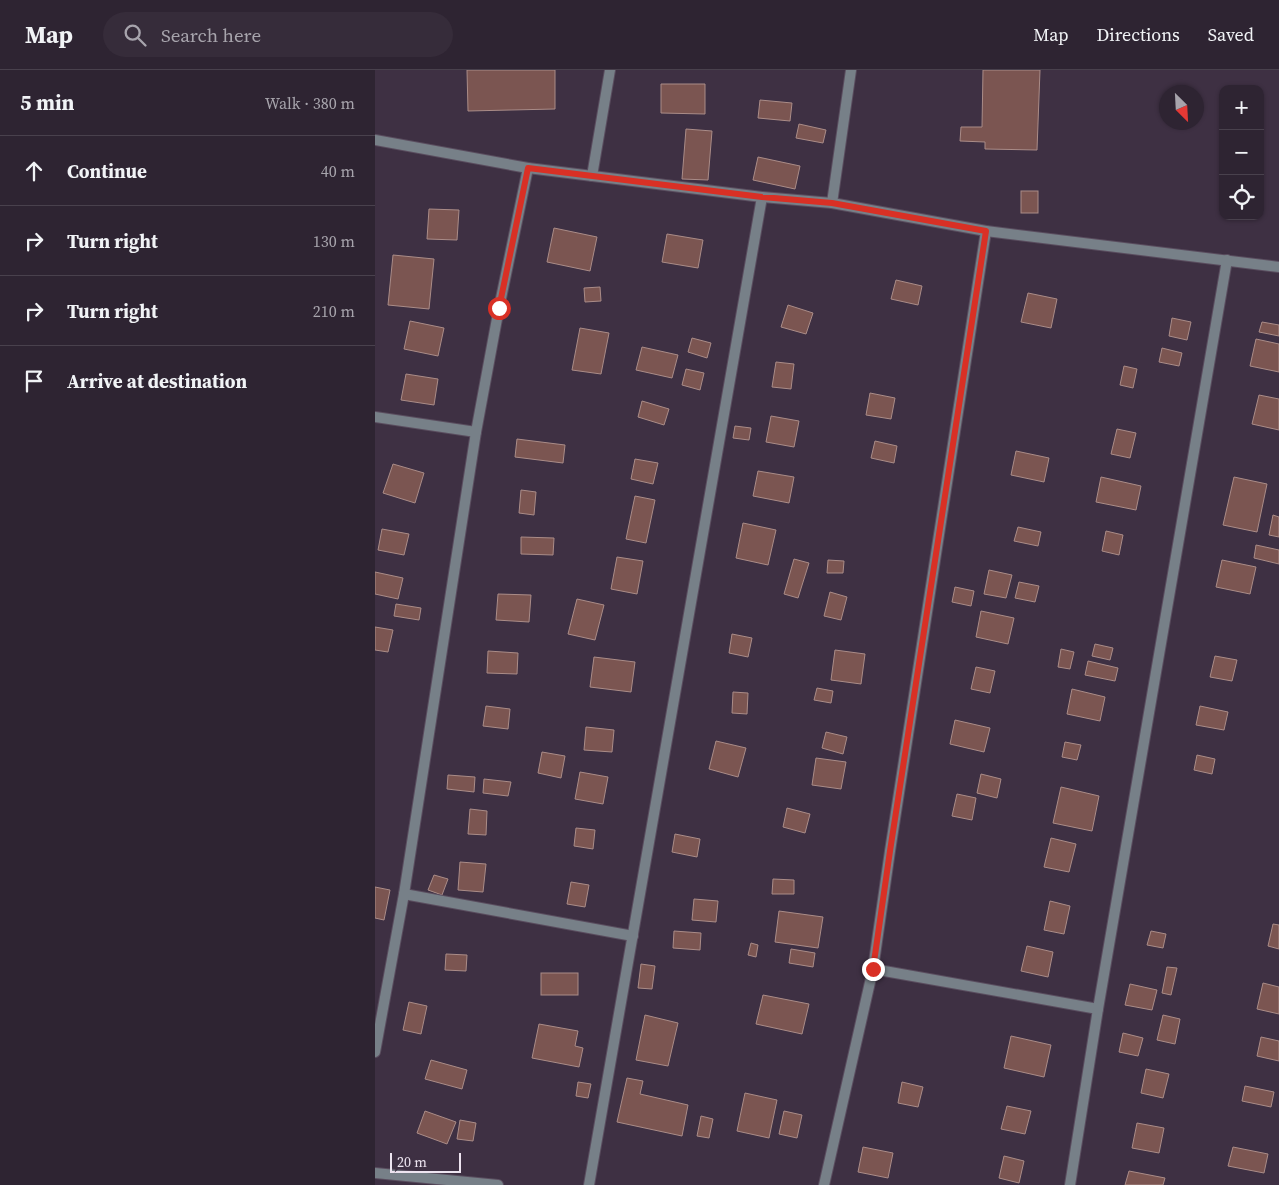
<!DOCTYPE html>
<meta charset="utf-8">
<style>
body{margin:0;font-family:"Source Serif 4",serif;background:#362c3a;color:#f1f3f6}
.controls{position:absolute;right:15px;top:15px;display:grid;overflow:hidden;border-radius:10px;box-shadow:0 1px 4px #0004}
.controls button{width:45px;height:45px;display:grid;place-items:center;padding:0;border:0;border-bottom:1px solid #49414d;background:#2e2432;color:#f1f3f6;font:25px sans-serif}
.compass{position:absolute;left:784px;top:15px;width:45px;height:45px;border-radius:50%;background:#2e2432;box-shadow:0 1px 4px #0004;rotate:156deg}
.scale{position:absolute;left:15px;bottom:12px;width:71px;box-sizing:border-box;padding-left:5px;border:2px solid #ede4f0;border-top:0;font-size:14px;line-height:18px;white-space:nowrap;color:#ede4f0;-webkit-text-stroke:4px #3e3043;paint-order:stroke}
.stop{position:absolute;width:15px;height:15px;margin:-11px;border:4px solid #d93025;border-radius:50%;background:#fff}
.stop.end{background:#d93025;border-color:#fff;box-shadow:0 1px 5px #0008}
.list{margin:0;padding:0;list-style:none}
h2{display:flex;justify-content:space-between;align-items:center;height:65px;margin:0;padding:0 20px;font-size:21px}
h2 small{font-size:16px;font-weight:400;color:#a7a4ac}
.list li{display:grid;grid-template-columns:32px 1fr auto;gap:15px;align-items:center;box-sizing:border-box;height:70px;padding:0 20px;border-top:1px solid #49414d}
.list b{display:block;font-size:19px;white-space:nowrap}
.list em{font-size:16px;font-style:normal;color:#a7a4ac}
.icon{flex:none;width:28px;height:28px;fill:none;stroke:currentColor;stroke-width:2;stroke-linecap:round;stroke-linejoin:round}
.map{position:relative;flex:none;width:904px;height:1115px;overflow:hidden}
header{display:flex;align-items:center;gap:30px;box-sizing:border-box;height:70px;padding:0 25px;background:#2e2432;border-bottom:1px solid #49414d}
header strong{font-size:24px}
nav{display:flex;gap:28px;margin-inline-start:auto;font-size:18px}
.search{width:350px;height:45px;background:#362c3a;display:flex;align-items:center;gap:12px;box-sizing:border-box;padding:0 18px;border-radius:28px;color:#a7a4ac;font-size:19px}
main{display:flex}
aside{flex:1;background:#2e2432}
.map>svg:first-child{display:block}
.building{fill:#7b5551;stroke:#aa8c88}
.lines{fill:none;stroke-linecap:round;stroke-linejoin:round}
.minor-casing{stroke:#5a4d5f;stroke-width:12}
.minor{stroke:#778088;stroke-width:10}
.route{stroke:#d93025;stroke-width:6}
</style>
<header>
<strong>Map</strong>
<div class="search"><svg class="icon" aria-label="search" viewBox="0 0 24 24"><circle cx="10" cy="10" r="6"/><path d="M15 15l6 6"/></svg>Search here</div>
<nav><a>Map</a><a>Directions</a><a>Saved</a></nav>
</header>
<main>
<aside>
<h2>5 min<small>Walk · 380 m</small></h2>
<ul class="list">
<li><svg class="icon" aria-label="ahead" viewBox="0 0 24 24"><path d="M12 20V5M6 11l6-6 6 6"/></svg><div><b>Continue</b></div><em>40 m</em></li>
<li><svg class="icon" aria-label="right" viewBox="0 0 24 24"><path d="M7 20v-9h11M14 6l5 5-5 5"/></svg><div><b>Turn right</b></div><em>130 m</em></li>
<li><svg class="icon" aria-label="right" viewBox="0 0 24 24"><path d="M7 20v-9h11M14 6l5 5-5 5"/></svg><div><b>Turn right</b></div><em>210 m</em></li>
<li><svg class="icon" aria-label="arrive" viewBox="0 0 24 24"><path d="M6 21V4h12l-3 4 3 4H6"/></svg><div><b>Arrive at destination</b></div></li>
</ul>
</aside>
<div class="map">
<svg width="904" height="1115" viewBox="0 0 904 1115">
<rect width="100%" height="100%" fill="#3e3043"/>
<!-- building -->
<g class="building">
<path d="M92,0H180V39L93,41Z"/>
<path d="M608,0H665L662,80L610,79V72L585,71L586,57H607Z"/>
<path d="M286,14H330V44L286,43Z"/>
<path d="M385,30L417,33L415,51L383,48Z"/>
<path d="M424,54L451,60L448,73L421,68Z"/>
<path d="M311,59L337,61L333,110L307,109Z"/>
<path d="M383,87L425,96L420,119L378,110Z"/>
<rect x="646" y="121" width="17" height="22"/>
<path d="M54,139L84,140L82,170L52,169Z"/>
<path d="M179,158L222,167L215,201L172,192Z"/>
<path d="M292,164L328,170L323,198L287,192Z"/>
<path d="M18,185L59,189L54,239L13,235Z"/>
<path d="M521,210L547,216L543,235L516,229Z"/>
<path d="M225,217L226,231L210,232L209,218Z"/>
<path d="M653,223L682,229L676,258L646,252Z"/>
<path d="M413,235L438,243L431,264L406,257Z"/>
<path d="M797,248L816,252L812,270L794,266Z"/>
<path d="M35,251L69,258L63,286L29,279Z"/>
<path d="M887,252L904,255V266L884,262Z"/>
<path d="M205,258L234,263L226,304L197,300Z"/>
<path d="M317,268L336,273L332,288L313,282Z"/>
<path d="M881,269L904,274V302L875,296Z"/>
<path d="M267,277L303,285L297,308L261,300Z"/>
<path d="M787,278L807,283L804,296L784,292Z"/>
<path d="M401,292L419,294L416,319L397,317Z"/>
<path d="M749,296L762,299L758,318L745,315Z"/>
<path d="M311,299L329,303L325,320L307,315Z"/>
<path d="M31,304L63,309L59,335L26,330Z"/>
<path d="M495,323L520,328L516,349L491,345Z"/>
<path d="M884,325L904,329V360L877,354Z"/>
<path d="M267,331L294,339L289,355L263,347Z"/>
<path d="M396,346L424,351L419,377L391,372Z"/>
<path d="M360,356L376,358L374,370L358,368Z"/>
<path d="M742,359L761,363L755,388L736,384Z"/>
<path d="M142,369L190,375L188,393L140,387Z"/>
<path d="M500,371L522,376L519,393L496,388Z"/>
<path d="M641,381L674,388L669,412L636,405Z"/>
<path d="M260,389L283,393L278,414L256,409Z"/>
<path d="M18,394L49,403L40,433L8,423Z"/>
<path d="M383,401L419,407L414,433L378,426Z"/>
<path d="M726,407L766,416L761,440L721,432Z"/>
<path d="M859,407L892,414L882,462L848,455Z"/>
<path d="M146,420L161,422L159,445L144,443Z"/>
<path d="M260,426L280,430L271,473L251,469Z"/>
<path d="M898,445L904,447V467L894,465Z"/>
<path d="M368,453L401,460L393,495L361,488Z"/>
<path d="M643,457L666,462L663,476L639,471Z"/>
<path d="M7,459L34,464L29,485L3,480Z"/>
<path d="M731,461L748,465L744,485L727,481Z"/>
<path d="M146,467L179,468L178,485L146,484Z"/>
<path d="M881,475L904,480V494L879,488Z"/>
<path d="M242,487L268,491L262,524L236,519Z"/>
<path d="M419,489L434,493L423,528L409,524Z"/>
<path d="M453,490L469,491L468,503H452Z"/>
<path d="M847,490L881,497L875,524L841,517Z"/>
<path d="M614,500L637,505L631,528L609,524Z"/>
<path d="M0,502L28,508L23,529L0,524Z"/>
<path d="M644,512L664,516L660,532L640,528Z"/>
<path d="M580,517L599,521L596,536L577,532Z"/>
<path d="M455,522L472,527L466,550L449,546Z"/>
<path d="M123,524L156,525L154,552L121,550Z"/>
<path d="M202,529L229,535L220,570L193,564Z"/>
<path d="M21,534L46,538L44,550L19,546Z"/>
<path d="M606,541L639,548L633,574L601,567Z"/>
<path d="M0,557L18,560L13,582L0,580Z"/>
<path d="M357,564L377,568L373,587L354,583Z"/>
<path d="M720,574L738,578L735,590L717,586Z"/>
<path d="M686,579L699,582L695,599L683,597Z"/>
<path d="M460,580L490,584L486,614L456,610Z"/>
<path d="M113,581L143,583L142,604L112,603Z"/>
<path d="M840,586L862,590L857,611L835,607Z"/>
<path d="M219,587L260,592L256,622L215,617Z"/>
<path d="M713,591L743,598L740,611L710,605Z"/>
<path d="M601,597L620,601L615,623L596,619Z"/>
<path d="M442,618L458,621L456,633L439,630Z"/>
<path d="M697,619L730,627L725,651L692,644Z"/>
<path d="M358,622L373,623L372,644L357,643Z"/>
<path d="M111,636L135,639L133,659L108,656Z"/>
<path d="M825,636L853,642L849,660L821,655Z"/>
<path d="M580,650L615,658L609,682L575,674Z"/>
<path d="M211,657L239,660L237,682L209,680Z"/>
<path d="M451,662L472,667L468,684L447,678Z"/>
<path d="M341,671L371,678L363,707L334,699Z"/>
<path d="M690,672L706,675L702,690L687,687Z"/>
<path d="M167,682L190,686L186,708L163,703Z"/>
<path d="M822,685L840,689L837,704L819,700Z"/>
<path d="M441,688L471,692L466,719L437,715Z"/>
<path d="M205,702L233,707L228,734L200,729Z"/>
<path d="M606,704L626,709L622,728L602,723Z"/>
<path d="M73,705L100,707L99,722L72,719Z"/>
<path d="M109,709L136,712L133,726L108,723Z"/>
<path d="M686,717L724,726L717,761L678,753Z"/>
<path d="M582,724L601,728L597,750L577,746Z"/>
<path d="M412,738L435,744L430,763L408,757Z"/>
<path d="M95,739L112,741L111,765L93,764Z"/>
<path d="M201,758L220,760L218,779L199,776Z"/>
<path d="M300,764L325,769L322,787L297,782Z"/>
<path d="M676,768L701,774L694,802L669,797Z"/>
<path d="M85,792L111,794L108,822L83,820Z"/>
<path d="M59,805L73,809L67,825L53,820Z"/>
<path d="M398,809L419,810V824H397Z"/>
<path d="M196,812L214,815L210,837L192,834Z"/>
<path d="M0,817L15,820L9,850L0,848Z"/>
<path d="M319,829L343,831L341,852L317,850Z"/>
<path d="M675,831L695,836L689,864L669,860Z"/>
<path d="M404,841L448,847L443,878L400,872Z"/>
<path d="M898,854L904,855V879L893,876Z"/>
<path d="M299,861L326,863L325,880L298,878Z"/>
<path d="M776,861L791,864L788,878L772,875Z"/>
<path d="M376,873L383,875L381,887L373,885Z"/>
<path d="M652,876L678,882L673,907L646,901Z"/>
<path d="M416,879L440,883L438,897L414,893Z"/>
<path d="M71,884L92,885L91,901L70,900Z"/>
<path d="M266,894L280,896L277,919L263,918Z"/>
<path d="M792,897L802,898L796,925L787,923Z"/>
<rect x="166" y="903" width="37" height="22"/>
<path d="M888,913L904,917V944L882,939Z"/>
<path d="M755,914L782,920L777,940L750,935Z"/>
<path d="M388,925L434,934L427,964L381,954Z"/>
<path d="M34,932L52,936L46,964L28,960Z"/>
<path d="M270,945L303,953L293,996L261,990Z"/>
<path d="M788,945L805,949L800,974L782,970Z"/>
<path d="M164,954L203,961L200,976L208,978L204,997L157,988Z"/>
<path d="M748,963L768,968L763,986L744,982Z"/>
<path d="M636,966L676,975L669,1007L629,998Z"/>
<path d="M886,967L904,971V991L882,986Z"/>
<path d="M56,990L92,1000L87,1019L50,1009Z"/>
<path d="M771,999L794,1004L788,1028L766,1023Z"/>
<path d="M252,1008L268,1011L265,1024L313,1035L307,1066L242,1052Z"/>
<path d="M203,1012L216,1014L213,1028L201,1026Z"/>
<path d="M527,1012L548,1017L543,1037L523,1033Z"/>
<path d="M870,1016L899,1022L896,1037L867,1031Z"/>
<path d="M370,1023L402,1030L394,1068L362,1061Z"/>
<path d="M632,1036L656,1041L650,1064L626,1059Z"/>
<path d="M50,1041L81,1052L72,1074L42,1063Z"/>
<path d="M409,1041L427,1045L422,1068L404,1064Z"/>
<path d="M326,1046L338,1049L334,1068L322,1066Z"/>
<path d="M85,1050L101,1053L98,1071L82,1069Z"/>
<path d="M762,1053L789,1058L784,1083L757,1078Z"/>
<path d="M488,1077L518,1083L513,1108L483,1102Z"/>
<path d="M858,1077L893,1084L889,1103L853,1096Z"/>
<path d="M629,1086L649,1091L644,1113L624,1108Z"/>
<path d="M754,1101L790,1108L788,1115H750Z"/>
</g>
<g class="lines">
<defs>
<g id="minor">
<path d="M0,70L153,98L387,127L457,133L611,161L904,197"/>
<path d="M217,106L235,0"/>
<path d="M457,133L476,0"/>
<path d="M0,347L101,362"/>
<path d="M29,824L258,866"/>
<path d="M498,899L723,939"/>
<path d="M0,982L29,824L101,362L124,238L153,98"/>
<path d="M0,1103L123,1115"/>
<path d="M214,1115L387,127"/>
<path d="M449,1115L498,899L515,781L611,161"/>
<path d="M695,1115L723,939L852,190"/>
</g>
</defs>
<!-- minor casing -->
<use href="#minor" class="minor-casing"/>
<!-- minor -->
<use href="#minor" class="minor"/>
</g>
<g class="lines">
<!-- route -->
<path class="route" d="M124,238L153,98L387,127L457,133L611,161L515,781L498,899"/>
</g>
</svg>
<div class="controls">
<button>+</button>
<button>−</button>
<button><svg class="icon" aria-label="locate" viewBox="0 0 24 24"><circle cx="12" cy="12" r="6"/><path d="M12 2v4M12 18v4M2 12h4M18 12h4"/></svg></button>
</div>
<svg class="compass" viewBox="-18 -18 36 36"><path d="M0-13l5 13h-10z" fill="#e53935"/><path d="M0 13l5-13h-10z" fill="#a7a4ac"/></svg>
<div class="scale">20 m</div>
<div class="stop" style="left:124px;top:238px"></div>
<div class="stop end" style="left:498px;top:899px"></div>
</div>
</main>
